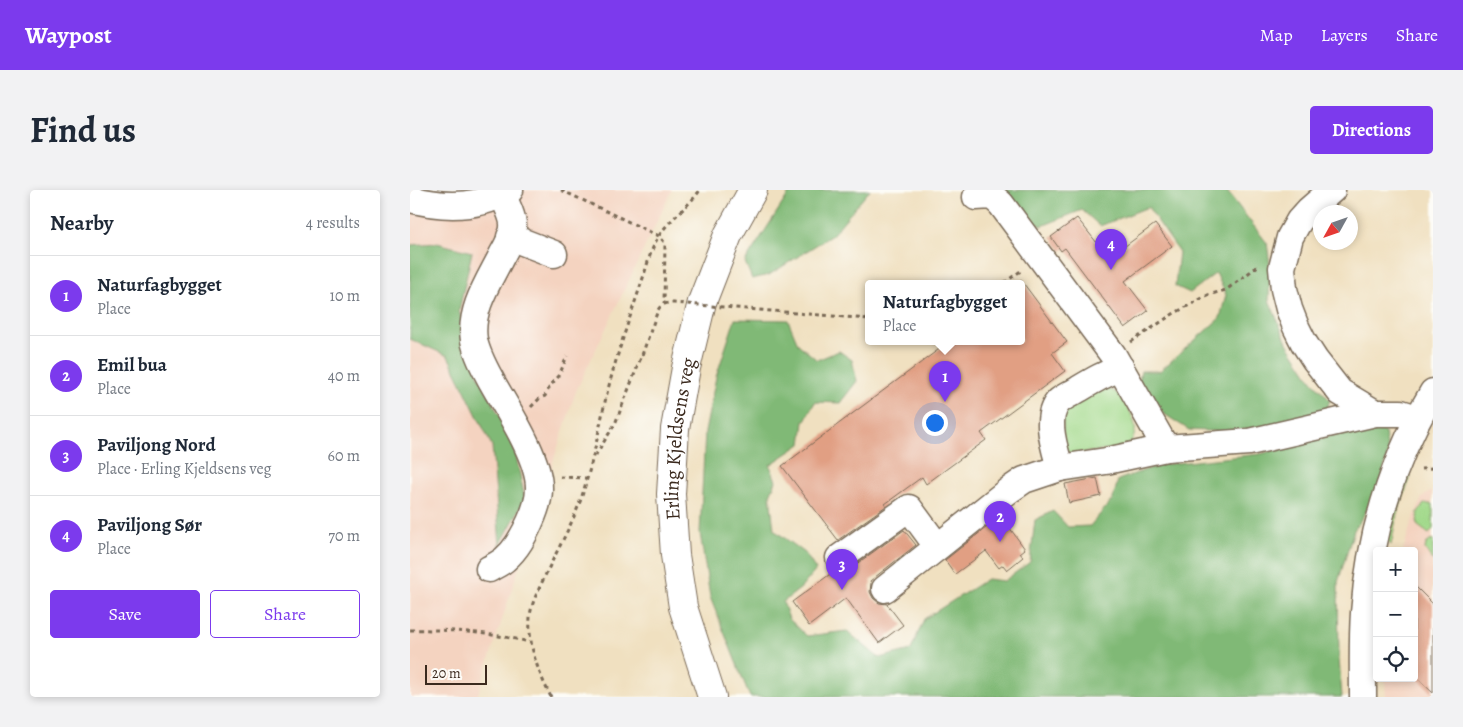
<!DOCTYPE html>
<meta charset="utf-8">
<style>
body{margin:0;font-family:Alegreya,serif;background:#f2f2f3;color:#1f2937}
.controls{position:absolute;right:15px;bottom:15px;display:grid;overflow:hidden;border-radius:5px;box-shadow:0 2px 8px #0003}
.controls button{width:45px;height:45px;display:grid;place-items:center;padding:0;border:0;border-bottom:1px solid #e0e1e3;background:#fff;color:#1f2937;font:25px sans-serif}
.compass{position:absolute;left:903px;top:15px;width:45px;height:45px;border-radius:50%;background:#fff;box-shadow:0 2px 8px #0003;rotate:230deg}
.scale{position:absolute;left:15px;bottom:12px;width:62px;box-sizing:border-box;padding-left:5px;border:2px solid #3b2a1e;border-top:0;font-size:14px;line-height:18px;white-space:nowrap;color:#3b2a1e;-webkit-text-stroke:4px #fdfcf7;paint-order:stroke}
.you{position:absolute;left:524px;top:232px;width:18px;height:18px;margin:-12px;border:4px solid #fff;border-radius:50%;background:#1a73e8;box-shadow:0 0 0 8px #1a73e833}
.badge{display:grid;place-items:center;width:32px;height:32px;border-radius:50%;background:#7c3aed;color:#fff;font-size:16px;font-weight:700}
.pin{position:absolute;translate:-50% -41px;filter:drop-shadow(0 1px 2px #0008)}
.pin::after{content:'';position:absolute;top:26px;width:18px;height:15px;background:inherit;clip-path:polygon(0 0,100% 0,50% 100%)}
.popup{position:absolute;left:455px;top:90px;width:160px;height:65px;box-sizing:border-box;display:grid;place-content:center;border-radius:5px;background:#fff;filter:drop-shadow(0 1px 4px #0005);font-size:16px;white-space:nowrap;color:#747a83}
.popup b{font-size:19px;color:#1f2937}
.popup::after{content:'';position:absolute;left:50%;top:100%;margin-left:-10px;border:10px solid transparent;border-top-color:#fff}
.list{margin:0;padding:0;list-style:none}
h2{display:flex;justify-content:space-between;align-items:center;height:65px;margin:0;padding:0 20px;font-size:21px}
h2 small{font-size:16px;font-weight:400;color:#747a83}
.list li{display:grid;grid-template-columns:32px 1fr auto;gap:15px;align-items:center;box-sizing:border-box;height:80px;padding:0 20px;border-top:1px solid #e0e1e3}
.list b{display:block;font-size:19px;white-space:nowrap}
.list p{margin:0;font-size:16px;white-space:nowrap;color:#747a83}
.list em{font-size:16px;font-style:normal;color:#747a83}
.actions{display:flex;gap:10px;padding:15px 20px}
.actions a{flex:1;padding:11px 0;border:1px solid #7c3aed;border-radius:5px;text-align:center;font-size:18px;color:#7c3aed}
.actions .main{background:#7c3aed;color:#fff}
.icon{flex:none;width:28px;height:28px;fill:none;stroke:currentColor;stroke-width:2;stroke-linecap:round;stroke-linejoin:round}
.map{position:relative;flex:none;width:1023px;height:507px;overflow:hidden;border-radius:5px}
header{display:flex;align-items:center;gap:30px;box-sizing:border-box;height:70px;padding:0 25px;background:#7c3aed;color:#fff}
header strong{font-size:24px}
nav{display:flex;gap:28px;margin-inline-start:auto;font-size:18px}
.intro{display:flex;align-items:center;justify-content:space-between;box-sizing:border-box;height:120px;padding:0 30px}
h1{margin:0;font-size:35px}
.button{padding:12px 22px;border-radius:5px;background:#7c3aed;color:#fff;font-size:18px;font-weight:700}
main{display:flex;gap:30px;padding:0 30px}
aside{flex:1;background:#fff;border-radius:5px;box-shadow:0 2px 8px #0003}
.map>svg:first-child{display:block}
.built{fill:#f4d3c0}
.green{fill:#a1d98a;stroke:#6e8254}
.forest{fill:#80b976;stroke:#5e724a}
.building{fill:#e19f83}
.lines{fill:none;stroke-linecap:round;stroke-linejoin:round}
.minor-casing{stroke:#7a6a57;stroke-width:29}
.highway-casing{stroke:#7a6a57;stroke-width:30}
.path{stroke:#7a6a57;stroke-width:3;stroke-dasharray:4 4;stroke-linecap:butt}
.minor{stroke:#fff;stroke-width:26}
.highway{stroke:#fff;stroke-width:28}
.path-bridge{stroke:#7a6a57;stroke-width:3;stroke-dasharray:4 4;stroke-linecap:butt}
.labels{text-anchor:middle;stroke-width:4;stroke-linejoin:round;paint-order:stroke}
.street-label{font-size:20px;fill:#3b2a1e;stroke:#fdfcf7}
</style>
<header>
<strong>Waypost</strong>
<nav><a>Map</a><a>Layers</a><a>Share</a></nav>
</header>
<div class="intro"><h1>Find us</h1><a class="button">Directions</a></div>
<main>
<aside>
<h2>Nearby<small>4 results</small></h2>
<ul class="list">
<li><span class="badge">1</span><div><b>Naturfagbygget</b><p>Place</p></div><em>10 m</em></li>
<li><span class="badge">2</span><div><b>Emil bua</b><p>Place</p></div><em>40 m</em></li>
<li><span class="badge">3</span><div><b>Paviljong Nord</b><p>Place · Erling Kjeldsens veg</p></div><em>60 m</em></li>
<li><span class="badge">4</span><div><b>Paviljong Sør</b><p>Place</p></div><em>70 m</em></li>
</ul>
<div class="actions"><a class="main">Save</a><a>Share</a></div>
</aside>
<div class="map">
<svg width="1023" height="507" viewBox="0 0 1023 507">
<rect width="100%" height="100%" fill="#fdfcf7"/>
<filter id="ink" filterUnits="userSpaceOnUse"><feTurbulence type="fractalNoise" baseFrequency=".02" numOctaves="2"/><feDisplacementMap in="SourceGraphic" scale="10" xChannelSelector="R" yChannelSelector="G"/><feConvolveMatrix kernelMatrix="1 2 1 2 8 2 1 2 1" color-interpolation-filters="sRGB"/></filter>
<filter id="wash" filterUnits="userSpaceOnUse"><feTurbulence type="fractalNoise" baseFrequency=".0096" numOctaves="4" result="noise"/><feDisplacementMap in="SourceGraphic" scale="20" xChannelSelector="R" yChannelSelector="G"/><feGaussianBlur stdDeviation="1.12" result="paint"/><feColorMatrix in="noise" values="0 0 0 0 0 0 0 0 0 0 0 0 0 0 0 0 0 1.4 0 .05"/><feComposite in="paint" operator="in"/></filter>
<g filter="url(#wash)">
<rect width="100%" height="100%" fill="#f0e0c0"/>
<!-- built -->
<g class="built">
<path d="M0,0H262L166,201L67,507H0Z"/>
<path d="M1022,301L1023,507H976L975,488H1004V361H993L1001,334L1012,308L1017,303Z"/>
</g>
<!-- green -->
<g class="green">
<path d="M691,198C698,199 704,200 709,205C716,211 727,233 725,241C724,249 720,253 715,258L661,264L653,258V223Z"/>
<path d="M1001,286L987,324L981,355L975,349L995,287Z"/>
<path d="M1014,314H1023V339L1019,344L1007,335L1008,322Z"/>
<path d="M1023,350V371L1015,359L1016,354L1020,351Z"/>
</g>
<!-- forest -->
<g class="forest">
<path d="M381,0H460L422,45L359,85L342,89L335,72Z"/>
<path d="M592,0H816L857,53L860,75L859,110L877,153L902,191L920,210L917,218L899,229L819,242L779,240L745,218L728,196L731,181H750L810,128L816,105L806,83L780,103L765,96L769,62L738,17L690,36L672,20L632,36L616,29Z"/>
<path d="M27,53L62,62L49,121L69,187L103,251L115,309L90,355L82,256L38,166L0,149V55Z"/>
<path d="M325,129L378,130L388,154L407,170L429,161L442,170L447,191L430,213L405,212L394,232L391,254L360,275L366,291L360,305L364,340L395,363L406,380L391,398L373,412L379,429L397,446L437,441L469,468L501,460L514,429L577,389L594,391L620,372L625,330L643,321L658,337L680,336L703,309L708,290L749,275L850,264L964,235L975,243L978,262L968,303L944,340L928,392L929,469L932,507H340L300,407L290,343L295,242L306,187Z"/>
</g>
<g id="blocks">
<!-- building -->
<g class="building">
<path d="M667,28L699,68L745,34L762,56L715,91L738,121L715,138L655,58L651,61L641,47Z"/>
<path d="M611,90L657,152L642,163L655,181L571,243L576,250L516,294L512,287L475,314L476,316L428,350L372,276L540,151H611Z"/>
<path d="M687,288L691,306L659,313L655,294Z"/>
<path d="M591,326L615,359L610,363L613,367L597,380L593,375L589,378L576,361L545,384L535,370Z"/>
<path d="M494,340L506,355L460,391L461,393L460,402L463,408L469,413L477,414L493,435L469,453L436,408L399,436L382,412L423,382L430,383L438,380Z"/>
<path d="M1004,395L1023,414V503L1004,485Z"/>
</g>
</g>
</g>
<g filter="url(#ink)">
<use href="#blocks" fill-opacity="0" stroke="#7a6a57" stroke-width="1"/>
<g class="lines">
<defs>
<g id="minor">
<path d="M922,0L899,20L889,31L880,47L872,78L874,99L879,119L886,137L894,153L905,170L930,202L965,223"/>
<path d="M566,7L582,6L591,14L703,165L756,258"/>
<path d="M0,9C34,18 69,18 100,0"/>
<path d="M100,47L144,64"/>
<path d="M650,278C645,259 633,227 649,211C655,206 663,203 669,199C684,190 694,184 711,178"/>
<path d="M429,368L499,318L527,356"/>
<path d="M79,379C84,376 91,373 95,369C107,359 114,345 120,332C125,321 129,310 129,299C130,269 97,219 82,192C75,179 67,165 64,150C59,120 79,91 92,65C96,58 103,45 103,37C104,29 96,12 92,5"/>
<path d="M475,399L598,301L614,290L650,278L696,271L756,258L839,252L965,223H991L1007,228"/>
<path d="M953,507C953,479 952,451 954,423C960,342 982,271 1023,202"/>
</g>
<g id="highway">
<path id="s1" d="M302,507L273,417L265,365L261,304L265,239L276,178L292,112L318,45L343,0"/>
</g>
</defs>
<!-- minor casing -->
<use href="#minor" class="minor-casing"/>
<!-- highway casing -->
<use href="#highway" class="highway-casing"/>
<!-- path -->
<g class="path">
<path d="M151,0L249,46L255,53L254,114"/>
<path d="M594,93L612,80"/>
<path d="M374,122L459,129"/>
<path d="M721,152L763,124L798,105L816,100L848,76"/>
<path d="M121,217L130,208L135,206L140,196L149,186L157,166"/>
<path d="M185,266L205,234L232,165"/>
<path d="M1011,279L1023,278"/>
<path d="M150,287L177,288"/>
<path d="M0,440C42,439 79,443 120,452"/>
<path d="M141,507C128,482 118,456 120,427C121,414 128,401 134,388C146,362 161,337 171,309C180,281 187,251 193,221C202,178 217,136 231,94C236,80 239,65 246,51C256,31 277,19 290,0"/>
</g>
<!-- minor -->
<use href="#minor" class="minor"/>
<!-- highway -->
<use href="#highway" class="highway"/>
<!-- path-bridge -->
<path class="path-bridge" d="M232,165L248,120C252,113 257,113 264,113L374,122"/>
</g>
</g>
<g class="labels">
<!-- street labels -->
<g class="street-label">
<text dy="7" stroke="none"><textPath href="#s1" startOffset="264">Erling Kjeldsens veg</textPath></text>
</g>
</g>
</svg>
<div class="controls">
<button>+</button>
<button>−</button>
<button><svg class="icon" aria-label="locate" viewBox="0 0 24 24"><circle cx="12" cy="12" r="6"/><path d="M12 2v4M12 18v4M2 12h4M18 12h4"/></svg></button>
</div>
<svg class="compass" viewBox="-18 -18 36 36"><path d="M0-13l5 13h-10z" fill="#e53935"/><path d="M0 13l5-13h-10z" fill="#747a83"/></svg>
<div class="scale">20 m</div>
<div class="you"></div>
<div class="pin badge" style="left:535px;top:212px">1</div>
<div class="popup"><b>Naturfagbygget</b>Place</div>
<div class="pin badge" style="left:590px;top:352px">2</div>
<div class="pin badge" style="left:432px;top:400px">3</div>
<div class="pin badge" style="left:701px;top:80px">4</div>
</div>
</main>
